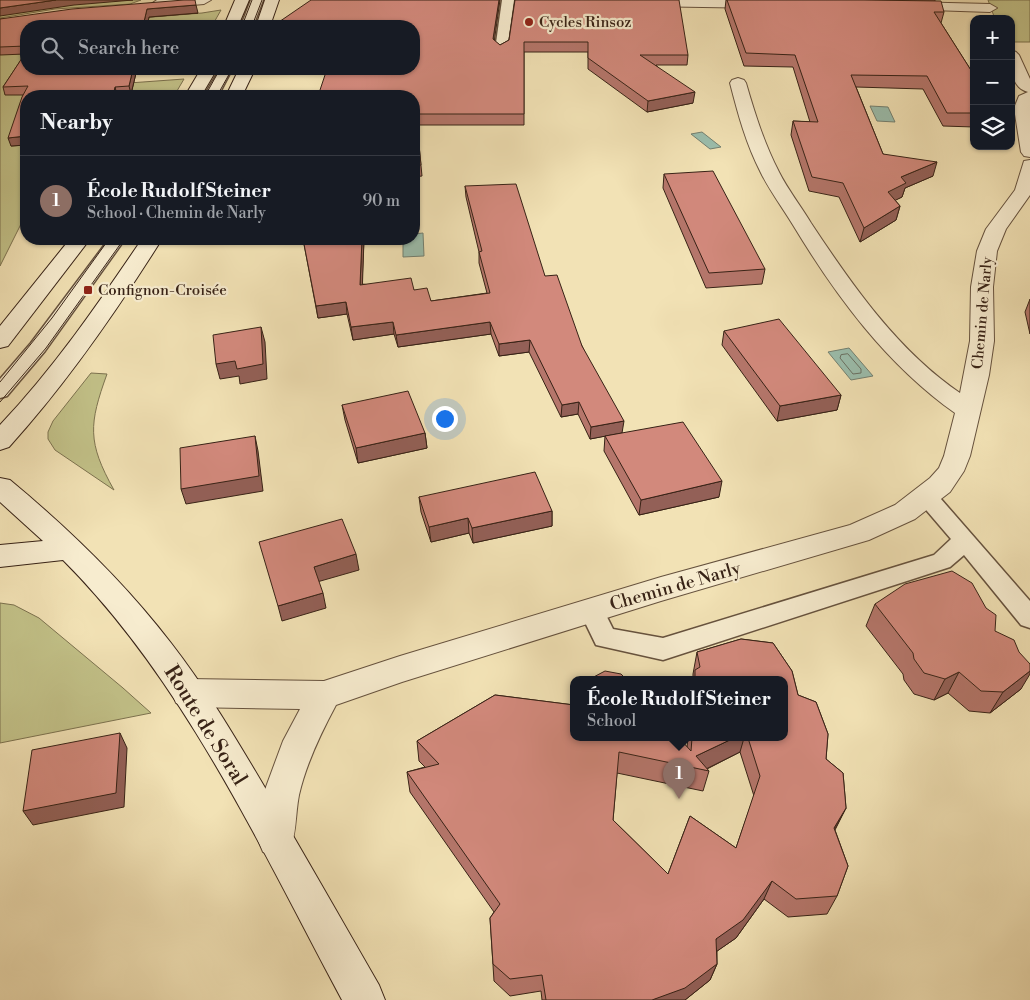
<!DOCTYPE html>
<meta charset="utf-8">
<style>
body{margin:0;font-family:"Libre Bodoni",serif;background:#242831;color:#f1f3f6}
.controls{position:absolute;right:15px;top:15px;display:grid;overflow:hidden;border-radius:10px;box-shadow:0 1px 4px #0004}
.controls button{width:45px;height:45px;display:grid;place-items:center;padding:0;border:0;border-bottom:1px solid #363941;background:#171b24;color:#f1f3f6;font:25px sans-serif}
.you{position:absolute;left:444px;top:418px;width:18px;height:18px;margin:-12px;border:4px solid #fff;border-radius:50%;background:#1a73e8;box-shadow:0 0 0 8px #1a73e833}
.badge{display:grid;place-items:center;width:32px;height:32px;border-radius:50%;background:#c59692;color:#fff;font-size:16px;font-weight:700}
.pin{position:absolute;translate:-50% -41px;filter:drop-shadow(0 1px 2px #0008)}
.pin::after{content:'';position:absolute;top:26px;width:18px;height:15px;background:inherit;clip-path:polygon(0 0,100% 0,50% 100%)}
.popup{position:absolute;left:570px;top:676px;width:218px;height:65px;box-sizing:border-box;display:grid;place-content:center;border-radius:10px;background:#171b24;filter:drop-shadow(0 1px 4px #0005);font-size:16px;white-space:nowrap;color:#9ea1a6}
.popup b{font-size:19px;color:#f1f3f6}
.popup::after{content:'';position:absolute;left:50%;top:100%;margin-left:-10px;border:10px solid transparent;border-top-color:#171b24}
.list{margin:0;padding:0;list-style:none}
h2{display:flex;justify-content:space-between;align-items:center;height:65px;margin:0;padding:0 20px;font-size:21px}
h2 small{font-size:16px;font-weight:400;color:#9ea1a6}
.list li{display:grid;grid-template-columns:32px 1fr auto;gap:15px;align-items:center;box-sizing:border-box;height:90px;padding:0 20px;border-top:1px solid #363941}
.list b{display:block;font-size:19px;white-space:nowrap}
.list p{margin:0;font-size:16px;white-space:nowrap;color:#9ea1a6}
.list em{font-size:16px;font-style:normal;color:#9ea1a6}
.icon{flex:none;width:28px;height:28px;fill:none;stroke:currentColor;stroke-width:2;stroke-linecap:round;stroke-linejoin:round}
.map{position:relative;flex:none;width:1030px;height:1000px;overflow:hidden}
.search{position:absolute;background:#171b24;box-shadow:0 1px 4px #0004;left:20px;top:20px;width:400px;height:55px;display:flex;align-items:center;gap:12px;box-sizing:border-box;padding:0 18px;border-radius:20px;color:#9ea1a6;font-size:19px}
.panel{position:absolute;background:#171b24;box-shadow:0 1px 4px #0004;left:20px;top:90px;width:400px;height:155px;border-radius:20px}
.map>svg:first-child{display:block}
.green{fill:#c2c188;stroke:#7c724f}
.water{fill:#9bbead;stroke:#738071}
.lines{fill:none;stroke-linecap:round;stroke-linejoin:round}
.shore{stroke:#697062;stroke-width:1}
.lane-casing{stroke:#66523e;stroke-width:3}
.street-casing{stroke:#66523e;stroke-width:2}
.secondary-casing{stroke:#372216;stroke-width:2}
.lane{fill:#f7eccf;fill-rule:evenodd}
.street{fill:#f7eccf;fill-rule:evenodd}
.secondary{fill:#f7eccf;fill-rule:evenodd}
.tram{stroke:#372216;stroke-width:1}
.wall{fill:#b5766b;stroke:#372216;fill-rule:evenodd}
.shaded-wall{fill:#936057;stroke:#372216}
.building{fill:#d2897c;stroke:#372216}
.poi-dot{fill:#8f2418;stroke:#f7eccf;stroke-width:2}
.labels{text-anchor:middle;stroke-width:4.5;stroke-linejoin:round;paint-order:stroke}
.far-poi-label{font-size:15px;fill:#372216;stroke:#f7eccf;text-anchor:start}
.far-street-label{font-size:15px;fill:#372216;stroke:#f7eccf}
.street-label{font-size:18px;fill:#372216;stroke:#f7eccf}
.near-street-label{font-size:21px;fill:#372216;stroke:#f7eccf}
</style>
<div class="map">
<svg width="1030" height="1000" viewBox="0 0 1030 1000">
<rect width="100%" height="100%" fill="#f2e2b5"/>
<filter id="stains"><feTurbulence type="fractalNoise" baseFrequency=".004" numOctaves="4"/><feColorMatrix values="0 0 0 0 .2 0 0 0 0 .09 0 0 0 0 .02 0 0 0 .5 -.17"/></filter>
<radialGradient id="worn" r=".72"><stop offset=".6" stop-color="#630" stop-opacity="0"/><stop offset="1" stop-color="#630" stop-opacity=".3"/></radialGradient>
<!-- green -->
<g class="green">
<path d="M0,0H141L130,4L55,9L0,18Z"/>
<path d="M988,0H1030V42H1011V19H995Z"/>
<path d="M221,10L212,26H42L202,13Z"/>
<path d="M0,24L26,30V214L0,266Z"/>
<path d="M184,79L174,96H74L129,83Z"/>
<path d="M91,373L107,374C89,424 87,442 114,490L55,450L48,439V432L53,421Z"/>
<path d="M0,603L14,605L39,618L123,688L151,713L0,743Z"/>
</g>
<!-- water -->
<g class="water">
<path d="M870,106L888,107L895,122L877,121Z"/>
<path d="M702,132L721,147L710,149L691,134Z"/>
<path d="M423,233L424,256L403,257V239H414V234Z"/>
<path d="M849,348L873,376L851,380L828,352Z"/>
</g>
<g class="lines">
<!-- shore -->
<path class="shore" d="M848,354L861,369V373L853,374L840,358L841,355Z"/>
<defs>
<g id="lane">
<path d="M251,0H263L253,26H241Z"/>
<path d="M502,0H514L507,50L501,54L495,50Z"/>
<path d="M220,69H232L218,96H204Z"/>
<path d="M109,239H125L45,351L7,396L0,398V379L31,343Z"/>
<path d="M926,489L934,491L1030,601V628L1021,625L964,555L950,567L663,660L596,645L579,610L582,603L591,600L600,603L613,629L663,638L934,555L951,539L915,497L918,491Z"/>
</g>
<g id="street">
<path d="M157,0H211L204,4L158,8L151,4Z"/>
<path d="M636,0H765L771,4L764,8L642,6L637,5L635,2Z"/>
<path d="M907,2L990,4L997,8L990,12L902,9L900,6Z"/>
<path d="M1011,50L1016,52L1019,55L1030,79V157L1024,156L1021,152L1014,108L1019,96L1028,92C1010,88 1011,65 1011,50Z"/>
<path d="M738,78L744,80L746,83C755,114 764,143 779,172C788,190 801,206 811,223C852,285 898,351 960,393L970,341L971,287L977,251L986,229L1015,190L1024,161L1030,160V195L1006,229L997,251L993,287L994,341L989,375L970,456L964,471L950,492L915,519L869,540L661,601L402,682L336,705C321,733 306,764 299,795C295,815 297,834 289,852L276,857L263,852L258,840L263,795L283,741L300,709L188,707L176,703L172,693L176,683L188,679L324,681L400,656L661,577L850,525L895,505L930,478L939,468L944,456L955,413C886,364 836,296 793,225C782,207 770,191 761,173C746,144 738,114 730,83L732,80Z"/>
</g>
<g id="secondary">
<path d="M235,0H249L238,26H224Z"/>
<path d="M265,0H279L270,26H256Z"/>
<path d="M201,69H217L201,96H185Z"/>
<path d="M239,69H255L242,96H226Z"/>
<path d="M70,239H90L8,346L0,348V326Z"/>
<path d="M142,239H162C116,312 67,383 9,447L0,450V425C54,368 98,304 142,239Z"/>
<path d="M0,478L10,480C69,529 124,582 171,643C206,688 235,737 264,786C303,852 341,919 379,985L385,1000H342C261,849 185,682 63,560L0,567V545L43,541L0,502Z"/>
</g>
</defs>
<!-- lane casing -->
<use href="#lane" class="lane-casing"/>
<!-- street casing -->
<use href="#street" class="street-casing"/>
<!-- secondary casing -->
<use href="#secondary" class="secondary-casing"/>
<!-- lane -->
<use href="#lane" class="lane"/>
<!-- street -->
<use href="#street" class="street"/>
<!-- secondary -->
<use href="#secondary" class="secondary"/>
<!-- tram -->
<g class="tram">
<path d="M242,26L252,0"/>
<path d="M252,26L262,0"/>
<path d="M205,96L220,69"/>
<path d="M217,96L232,69"/>
<path d="M0,382L52,318L109,239"/>
<path d="M0,402L46,348L124,239"/>
</g>
</g>
<!-- wall -->
<g class="wall">
<path d="M515,0L688,55L687,65H656L693,103L647,112L588,69V52H524V125H417L422,176L414,177V96L494,41L500,45L509,40Z"/>
<path d="M726,0H935V1L944,12L941,23L974,75V127L943,126L923,89L856,87L883,154L933,176L905,188L902,197L895,200L900,206L896,220L860,242L839,197L809,191L791,135L793,121L810,122L793,67L744,66L725,9Z"/>
<path d="M198,13L149,17L147,26H26V69H137L131,94L117,95V96H26V145L11,146L23,95H5L3,87L25,54L0,55V19Z"/>
<path d="M664,174L765,269L762,284L706,288L663,188Z"/>
<path d="M465,186L545,276L582,346L622,433L719,497L639,515L604,451L605,436L590,439L578,414L561,417L529,352L499,356L491,334L398,347L394,334L353,340L347,314L318,318L303,239H364L362,284L414,290L431,301L487,293L479,263V252L466,197Z"/>
<path d="M1030,299V334L1025,312Z"/>
<path d="M724,331L841,395L837,410L777,421L722,345Z"/>
<path d="M342,405L425,433L427,448L358,463L345,420Z"/>
<path d="M419,497L552,511V526L473,543L469,533L431,542L421,512Z"/>
<path d="M875,604L995,631L1021,689L990,713L969,711L948,693L934,700L914,694L904,680L903,674L866,626Z"/>
<path d="M741,639L773,643L792,671L798,695L816,702L828,734L826,759L843,773L846,808L835,830L848,866L837,896L827,914L788,917L764,899L736,938L717,951V964L710,980L685,1000H542L541,991L510,996L494,981L490,918L494,912L410,792L407,772L425,767L419,761L417,741L495,695L574,705V738H679L687,747L688,738H784V680H693V674L697,652ZM740,752L754,796L736,848L690,816L668,874L613,820L617,773L703,791L709,771L707,769Z"/>
</g>
<!-- shaded-wall -->
<g class="shaded-wall">
<path d="M56,0H133L74,5L0,16V8Z"/>
<path d="M499,0H500L493,50V39Z"/>
<path d="M196,5L198,13L149,17L147,26H143L147,9Z"/>
<path d="M133,69H137L131,94L129,86Z"/>
<path d="M115,87L117,95V96H113Z"/>
<path d="M695,92L693,103L647,112L648,101Z"/>
<path d="M26,136V145L11,146L8,138Z"/>
<path d="M937,162L933,176L905,188L902,197L884,206L888,192L901,177Z"/>
<path d="M900,206L896,220L860,242L864,228Z"/>
<path d="M362,239H364L362,297L360,285Z"/>
<path d="M346,302L347,314L318,318L316,306Z"/>
<path d="M393,322L394,334L353,340L351,327Z"/>
<path d="M490,322L491,334L398,347L396,335Z"/>
<path d="M261,327L265,342L267,379L240,384L239,376L220,379L216,364Z"/>
<path d="M530,340L529,352L499,356V344Z"/>
<path d="M841,395L837,410L777,421L780,406Z"/>
<path d="M579,402L578,414L561,417L562,405Z"/>
<path d="M624,421L622,433L590,439L591,427Z"/>
<path d="M425,433L427,448L358,463L356,448Z"/>
<path d="M255,436L258,451L263,491L186,504L181,489Z"/>
<path d="M722,481L719,497L639,515L641,500Z"/>
<path d="M552,511V526L473,543L472,528Z"/>
<path d="M468,518L469,533L431,542L429,527Z"/>
<path d="M356,554L359,570L317,582L314,567Z"/>
<path d="M323,593L326,608L282,621L278,606Z"/>
<path d="M1030,671V674L1021,689L990,713L1003,692Z"/>
<path d="M959,672L948,693L934,700L945,679Z"/>
<path d="M120,733L127,748L124,807L33,825L23,811Z"/>
<path d="M734,738H744L740,752L704,770L696,756Z"/>
<path d="M846,808L836,827L825,847L834,828Z"/>
<path d="M772,881L764,899L736,938L710,956L716,939Z"/>
<path d="M717,964L710,980L685,1000H652Z"/>
</g>
<!-- building -->
<g class="building">
<path d="M0,0H56L0,8Z"/>
<path d="M184,0H195L196,5L147,9L143,26H26V46L0,47V19L72,9Z"/>
<path d="M311,0H499L493,39L500,45L509,40L515,0H679L688,55H640L695,92L648,101L588,58V42H524V114H416L421,165H414V96H318L327,69H414V26H273Z"/>
<path d="M727,0H864L941,1L944,12H934L974,75V113H947L927,76L851,75L883,154L937,162L901,177L906,183L888,192L900,206L864,228L843,183L812,177L793,121L818,122L795,55L746,53Z"/>
<path d="M26,52V69H133L129,86L115,87L113,96H26V136L8,138L22,97L28,86L3,87Z"/>
<path d="M713,171L765,269L709,273L664,174Z"/>
<path d="M516,184L545,276L557,275L582,346L624,421L591,427L579,402L562,405L530,340L499,344L490,322L396,335L393,322L351,327L346,302L316,306L303,239H362L360,285L411,278L414,290L427,288L431,301L490,293L479,252L482,251L465,186Z"/>
<path d="M779,319L841,395L780,406L724,331Z"/>
<path d="M261,327L263,364L237,369L235,361L216,364L213,335Z"/>
<path d="M408,391L425,433L356,448L342,405Z"/>
<path d="M683,422L722,481L641,500L605,436Z"/>
<path d="M255,436L259,476L181,489L180,448Z"/>
<path d="M535,472L552,511L472,528L468,518L429,527L419,497Z"/>
<path d="M342,519L356,554L314,567L323,593L278,606L259,542Z"/>
<path d="M952,571L972,583L986,608L996,615L995,631L1014,640L1019,652L1030,664V671L1003,692L981,691L959,672L945,679L924,673L914,659L913,653L875,604L905,584Z"/>
<path d="M741,639L773,643L792,671L798,695L816,702L828,734L826,759L843,773L846,808L834,828L848,866L837,896L796,899L772,881L743,920L716,939L717,964L685,988L652,1000H546L542,975L510,979L493,964L490,918L500,904L407,772L439,764L417,741L495,695L574,705V738H679L691,751L692,738H734L696,756L709,771L619,752L613,820L668,874L690,816L736,848L760,776L748,738H784V680H695V670L700,667L697,652Z"/>
<path d="M605,671L621,674L627,680H588Z"/>
<path d="M120,733L116,793L23,811L32,750Z"/>
</g>
<!-- markers -->
<g class="poi-dot">
<circle cx="529" cy="22" r="5"/>
<rect x="83" y="285" width="10" height="10" rx="2.5"/>
</g>
<g class="labels">
<!-- far-poi labels -->
<g class="far-poi-label">
<text x="539" y="27">Cycles Rinsoz</text>
<text x="98" y="295">Confignon-Croisée</text>
</g>
<!-- far-street labels -->
<g class="far-street-label">
<text transform="translate(982 313) rotate(-85)" y="5">Chemin de Narly</text>
</g>
<!-- street labels -->
<g class="street-label">
<text transform="translate(675 586) rotate(-16)" y="6">Chemin de Narly</text>
</g>
<!-- near-street labels -->
<g class="near-street-label">
<text transform="translate(206 725) rotate(58)" y="7">Route de Soral</text>
</g>
</g>
<rect width="100%" height="100%" filter="url(#stains)"/>
<rect width="100%" height="100%" fill="url(#worn)"/>
</svg>
<div class="controls">
<button>+</button>
<button>−</button>
<button><svg class="icon" aria-label="layers" viewBox="0 0 24 24"><path d="M12 4l9 5-9 5-9-5zM3 14l9 5 9-5"/></svg></button>
</div>
<div class="you"></div>
<div class="pin badge" style="left:679px;top:799px;background:#8d6e63">1</div>
<div class="popup"><b>École Rudolf Steiner</b>School</div>
<div class="search"><svg class="icon" aria-label="search" viewBox="0 0 24 24"><circle cx="10" cy="10" r="6"/><path d="M15 15l6 6"/></svg>Search here</div>
<section class="panel">
<h2>Nearby<small></small></h2>
<ul class="list">
<li><span class="badge" style="background:#8d6e63">1</span><div><b>École Rudolf Steiner</b><p>School · Chemin de Narly</p></div><em>90 m</em></li>
</ul>
</section>
</div>
